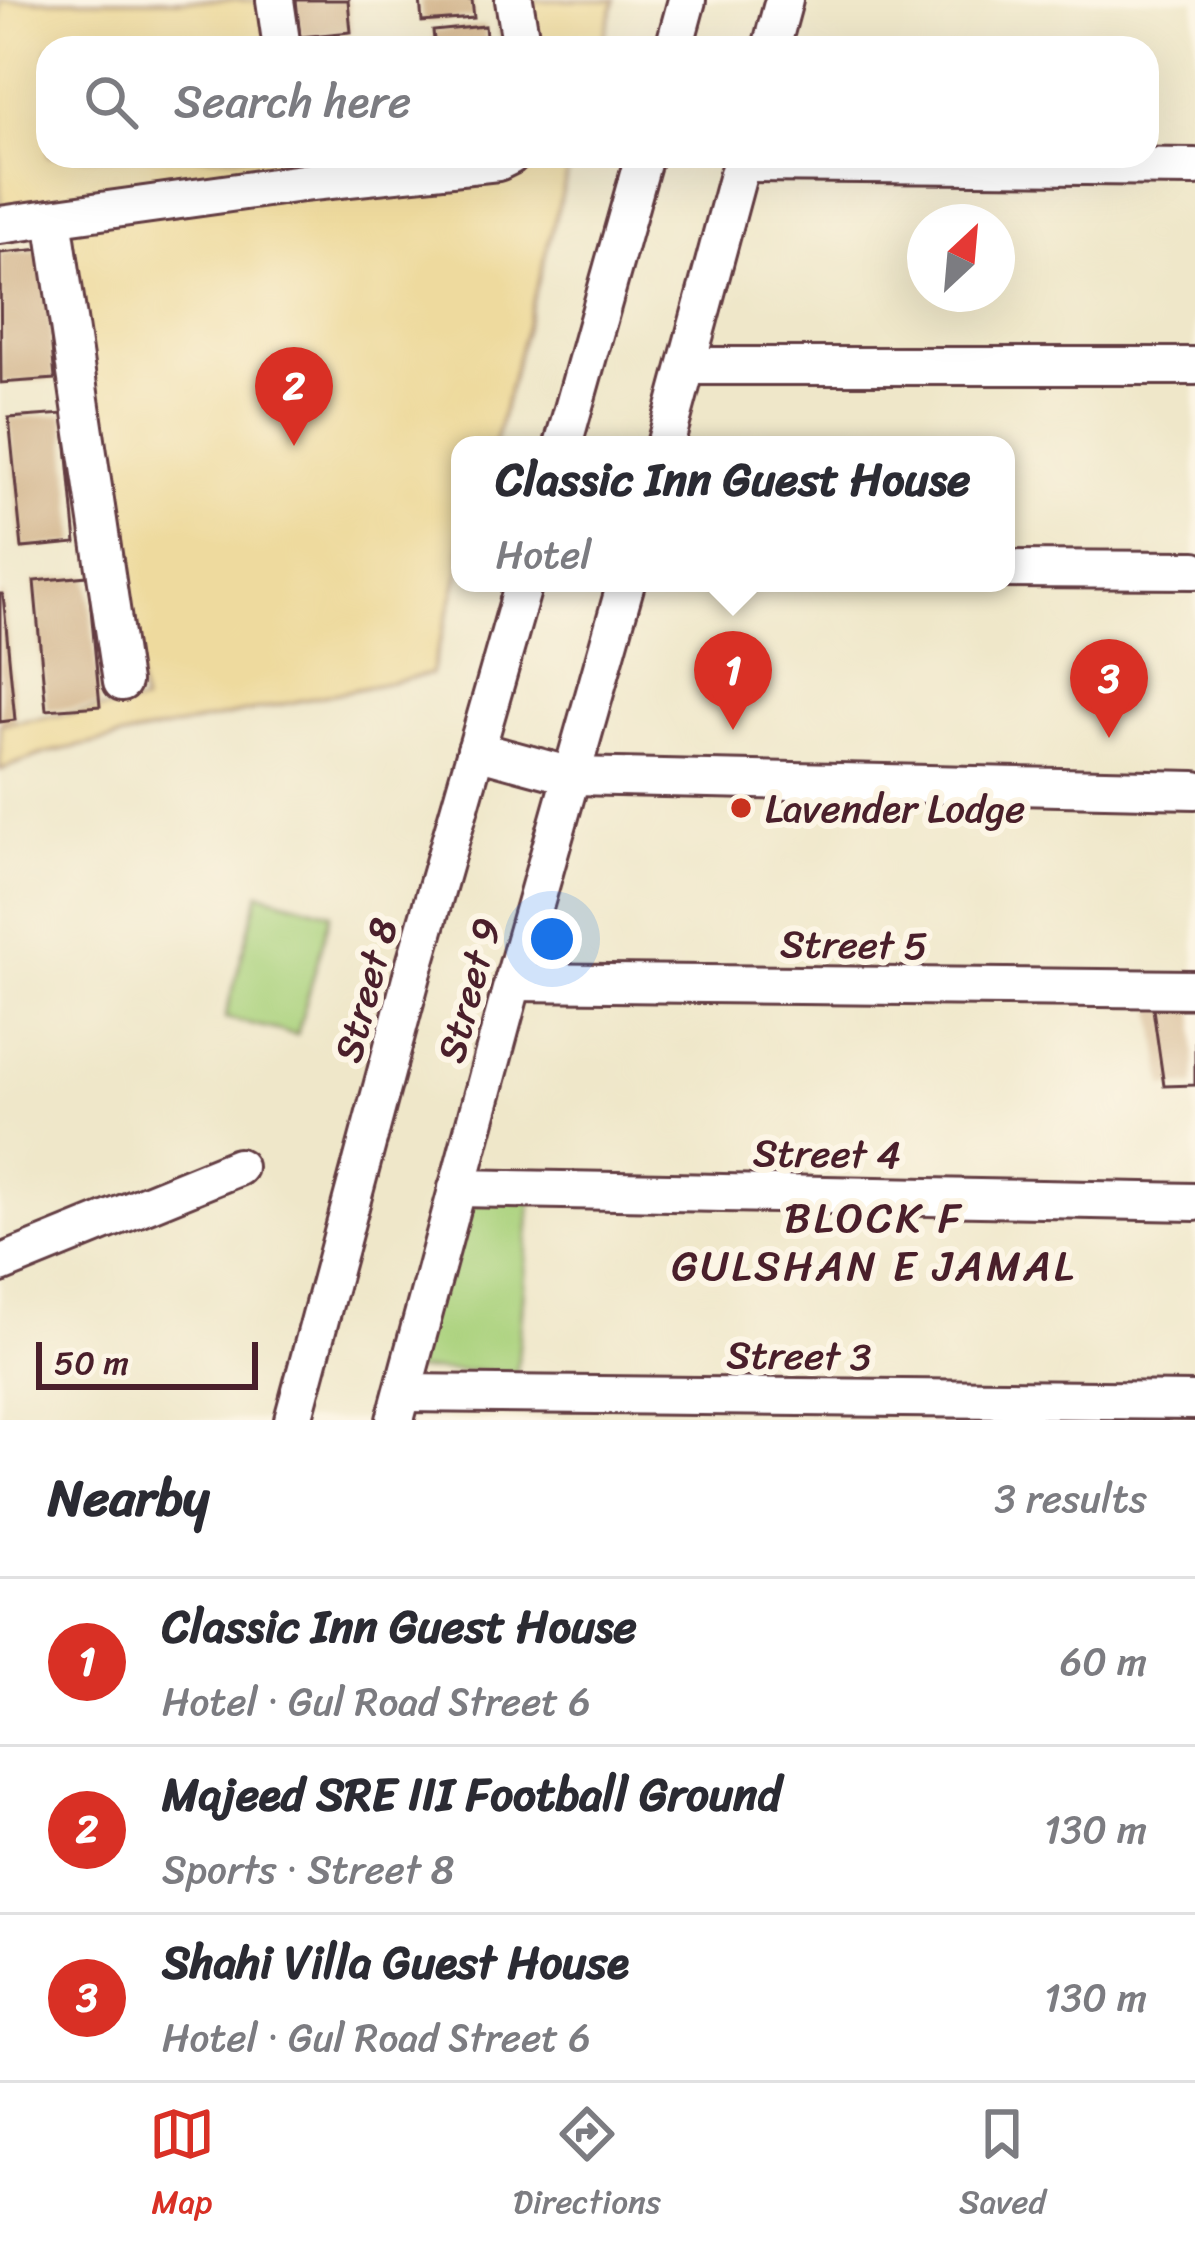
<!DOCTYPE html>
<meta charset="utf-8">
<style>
body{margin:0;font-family:Sriracha,sans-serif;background:#f7f7f7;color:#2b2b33}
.compass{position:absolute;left:907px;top:204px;width:108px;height:108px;border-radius:50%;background:#fff;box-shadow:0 12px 48px #0002;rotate:26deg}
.scale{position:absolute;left:36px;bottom:30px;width:222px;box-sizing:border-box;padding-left:12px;border:6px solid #4a1f2b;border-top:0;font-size:33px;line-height:42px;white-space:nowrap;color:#4a1f2b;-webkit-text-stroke:9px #fcf5e5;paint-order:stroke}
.you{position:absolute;left:552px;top:939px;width:42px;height:42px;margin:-30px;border:9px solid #fff;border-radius:50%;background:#1a73e8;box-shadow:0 0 0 18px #1a73e833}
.badge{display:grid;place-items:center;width:78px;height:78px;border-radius:50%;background:#d93025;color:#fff;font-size:39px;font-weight:700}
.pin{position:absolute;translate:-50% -99px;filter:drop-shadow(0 3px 6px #0008)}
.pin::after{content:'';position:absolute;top:63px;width:42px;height:36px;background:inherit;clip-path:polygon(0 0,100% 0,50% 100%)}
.popup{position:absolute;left:451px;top:436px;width:564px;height:156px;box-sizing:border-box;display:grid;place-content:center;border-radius:24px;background:#fff;filter:drop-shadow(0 3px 9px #0005);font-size:39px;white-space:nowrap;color:#7c7c81}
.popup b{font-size:45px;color:#2b2b33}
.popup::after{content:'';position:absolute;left:50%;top:100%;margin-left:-24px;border:24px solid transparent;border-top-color:#fff}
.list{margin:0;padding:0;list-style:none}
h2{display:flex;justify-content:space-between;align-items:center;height:156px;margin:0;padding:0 48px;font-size:51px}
h2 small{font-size:39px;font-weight:400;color:#7c7c81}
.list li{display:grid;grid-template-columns:78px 1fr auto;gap:36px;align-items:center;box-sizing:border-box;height:168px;padding:0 48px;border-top:3px solid #e1e1e2}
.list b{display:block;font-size:45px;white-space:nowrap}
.list p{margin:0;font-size:39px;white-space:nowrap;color:#7c7c81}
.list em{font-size:39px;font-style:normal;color:#7c7c81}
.icon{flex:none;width:66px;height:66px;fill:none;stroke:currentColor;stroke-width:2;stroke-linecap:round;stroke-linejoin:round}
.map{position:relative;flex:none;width:1195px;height:1420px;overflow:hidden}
.search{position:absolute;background:#fff;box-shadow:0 12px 48px #0002;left:36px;right:36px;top:36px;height:132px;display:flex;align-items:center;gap:30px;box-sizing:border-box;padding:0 42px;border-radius:36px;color:#7c7c81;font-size:45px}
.sheet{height:660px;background:#fff}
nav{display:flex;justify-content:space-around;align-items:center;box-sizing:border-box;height:168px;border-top:3px solid #e1e1e2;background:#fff;font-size:33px;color:#7c7c81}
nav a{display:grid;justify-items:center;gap:6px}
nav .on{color:#d93025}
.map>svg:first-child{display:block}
.green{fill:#aad27d;stroke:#7a7854;stroke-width:3}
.sand{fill:#eeda9e;stroke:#9c7c64;stroke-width:3}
.building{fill:#d0b187}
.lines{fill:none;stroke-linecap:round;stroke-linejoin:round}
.street-casing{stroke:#633d43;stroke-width:42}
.street{stroke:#fff;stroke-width:36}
.poi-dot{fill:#c8321e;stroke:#fcf5e5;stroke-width:4.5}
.labels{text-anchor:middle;stroke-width:12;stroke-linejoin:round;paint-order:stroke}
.poi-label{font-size:39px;fill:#4a1f2b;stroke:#fcf5e5;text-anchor:start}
.street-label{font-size:39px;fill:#4a1f2b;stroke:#fcf5e5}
.neighbourhood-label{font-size:42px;letter-spacing:3px;fill:#4a1f2b;stroke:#fcf5e5}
</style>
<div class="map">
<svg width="1195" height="1420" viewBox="0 0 1195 1420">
<rect width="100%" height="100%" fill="#fcf5e5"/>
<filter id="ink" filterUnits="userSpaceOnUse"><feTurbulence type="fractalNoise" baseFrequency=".00833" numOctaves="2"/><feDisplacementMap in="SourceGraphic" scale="24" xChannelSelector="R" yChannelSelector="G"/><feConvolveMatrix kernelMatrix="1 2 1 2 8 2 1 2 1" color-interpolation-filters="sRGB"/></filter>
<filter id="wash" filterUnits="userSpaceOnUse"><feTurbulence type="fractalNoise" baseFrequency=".004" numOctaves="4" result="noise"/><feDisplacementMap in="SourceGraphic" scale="48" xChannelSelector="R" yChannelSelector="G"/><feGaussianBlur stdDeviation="2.7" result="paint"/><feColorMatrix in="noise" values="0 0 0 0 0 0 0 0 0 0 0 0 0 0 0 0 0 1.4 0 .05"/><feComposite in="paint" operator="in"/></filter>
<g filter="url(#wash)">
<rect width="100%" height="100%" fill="#efe7c9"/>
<!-- green -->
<g class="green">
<path d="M259,893L331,913L297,1035L225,1018Z"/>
<path d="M457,1188L532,1189L517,1372L413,1370Z"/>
</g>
<!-- sand -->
<g class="sand">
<path d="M0,0H261L268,48H48V156H309L312,161L342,156H572L494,445H460V569L431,674L46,753L0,770V724L143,703L61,200L0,207Z"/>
<path d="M496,0H615L601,48H503Z"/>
</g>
<g id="blocks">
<!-- building -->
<g class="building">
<path d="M296,0H348L351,32L300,37Z"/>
<path d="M420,0H472L474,18L422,22Z"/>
<path d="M485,26L487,48H435L433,31Z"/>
<path d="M43,249L55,379L1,383L0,253Z"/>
<path d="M64,414L76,543L22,548L9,418Z"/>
<path d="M88,576L100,706L46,710L34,581Z"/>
<path d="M0,594H3L15,720L0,722Z"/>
<path d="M1153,1009H1195V1085L1164,1086Z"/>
</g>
</g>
</g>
<g filter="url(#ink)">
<use href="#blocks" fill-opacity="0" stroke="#633d43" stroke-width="3"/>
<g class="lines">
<defs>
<g id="street">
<path d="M275,0L282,48"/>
<path d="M514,0L522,48"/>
<path d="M674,48L687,0"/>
<path d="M771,48L784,0"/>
<path d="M741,163L1195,167"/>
<path d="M53,218L122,682"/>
<path d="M0,225L302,183L498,162L510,156"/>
<path d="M687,366H1195"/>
<path d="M563,445L644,156"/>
<path d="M665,445L743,156"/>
<path d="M1006,569L1195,570"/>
<path d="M476,750L572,776L1195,790"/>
<path d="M513,982L1195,989"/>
<path d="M457,1188L1195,1202"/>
<path d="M0,1264L238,1167"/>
<path d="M403,1393L1195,1401"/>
<path d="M293,1420L415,964L524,583"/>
<path d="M395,1420L513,982L626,583"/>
</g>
</defs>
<!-- street casing -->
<use href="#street" class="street-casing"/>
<!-- street -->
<use href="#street" class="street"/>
</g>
</g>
<!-- markers -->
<circle class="poi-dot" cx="741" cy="808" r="12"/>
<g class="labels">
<!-- poi labels -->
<g class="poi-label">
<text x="765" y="822">Lavender Lodge</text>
</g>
<!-- street labels -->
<g class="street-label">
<text transform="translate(854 944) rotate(1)" y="14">Street 5</text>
<text transform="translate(365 990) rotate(-75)" y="14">Street 8</text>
<text transform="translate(468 990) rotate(-75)" y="14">Street 9</text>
<text transform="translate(827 1153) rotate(1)" y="14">Street 4</text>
<text transform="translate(799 1355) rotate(1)" y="14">Street 3</text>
</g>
<!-- neighbourhood labels -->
<g class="neighbourhood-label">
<text x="874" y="1232">BLOCK F<tspan x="874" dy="48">GULSHAN E JAMAL</tspan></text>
</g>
</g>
</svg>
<svg class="compass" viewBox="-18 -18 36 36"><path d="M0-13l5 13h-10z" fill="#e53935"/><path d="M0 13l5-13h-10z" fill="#7c7c81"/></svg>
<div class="scale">50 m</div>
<div class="you"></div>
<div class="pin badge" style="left:733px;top:730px">1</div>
<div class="popup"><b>Classic Inn Guest House</b>Hotel</div>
<div class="pin badge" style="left:294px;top:446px">2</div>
<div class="pin badge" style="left:1109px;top:738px">3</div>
<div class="search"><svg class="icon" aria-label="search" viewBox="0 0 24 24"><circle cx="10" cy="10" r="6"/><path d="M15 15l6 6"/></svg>Search here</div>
</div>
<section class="sheet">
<h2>Nearby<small>3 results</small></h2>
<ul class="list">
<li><span class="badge">1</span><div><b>Classic Inn Guest House</b><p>Hotel · Gul Road Street 6</p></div><em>60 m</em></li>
<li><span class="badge">2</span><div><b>Majeed SRE III Football Ground</b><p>Sports · Street 8</p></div><em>130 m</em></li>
<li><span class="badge">3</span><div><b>Shahi Villa Guest House</b><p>Hotel · Gul Road Street 6</p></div><em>130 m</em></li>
</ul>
</section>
<nav>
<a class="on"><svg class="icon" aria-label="map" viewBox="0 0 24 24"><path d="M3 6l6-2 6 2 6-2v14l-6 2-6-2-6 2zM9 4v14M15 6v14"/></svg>Map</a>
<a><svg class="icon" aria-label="directions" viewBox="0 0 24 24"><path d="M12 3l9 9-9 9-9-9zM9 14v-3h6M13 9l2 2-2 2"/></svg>Directions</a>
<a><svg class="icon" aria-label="saved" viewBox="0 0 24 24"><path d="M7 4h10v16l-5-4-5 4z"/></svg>Saved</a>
</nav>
